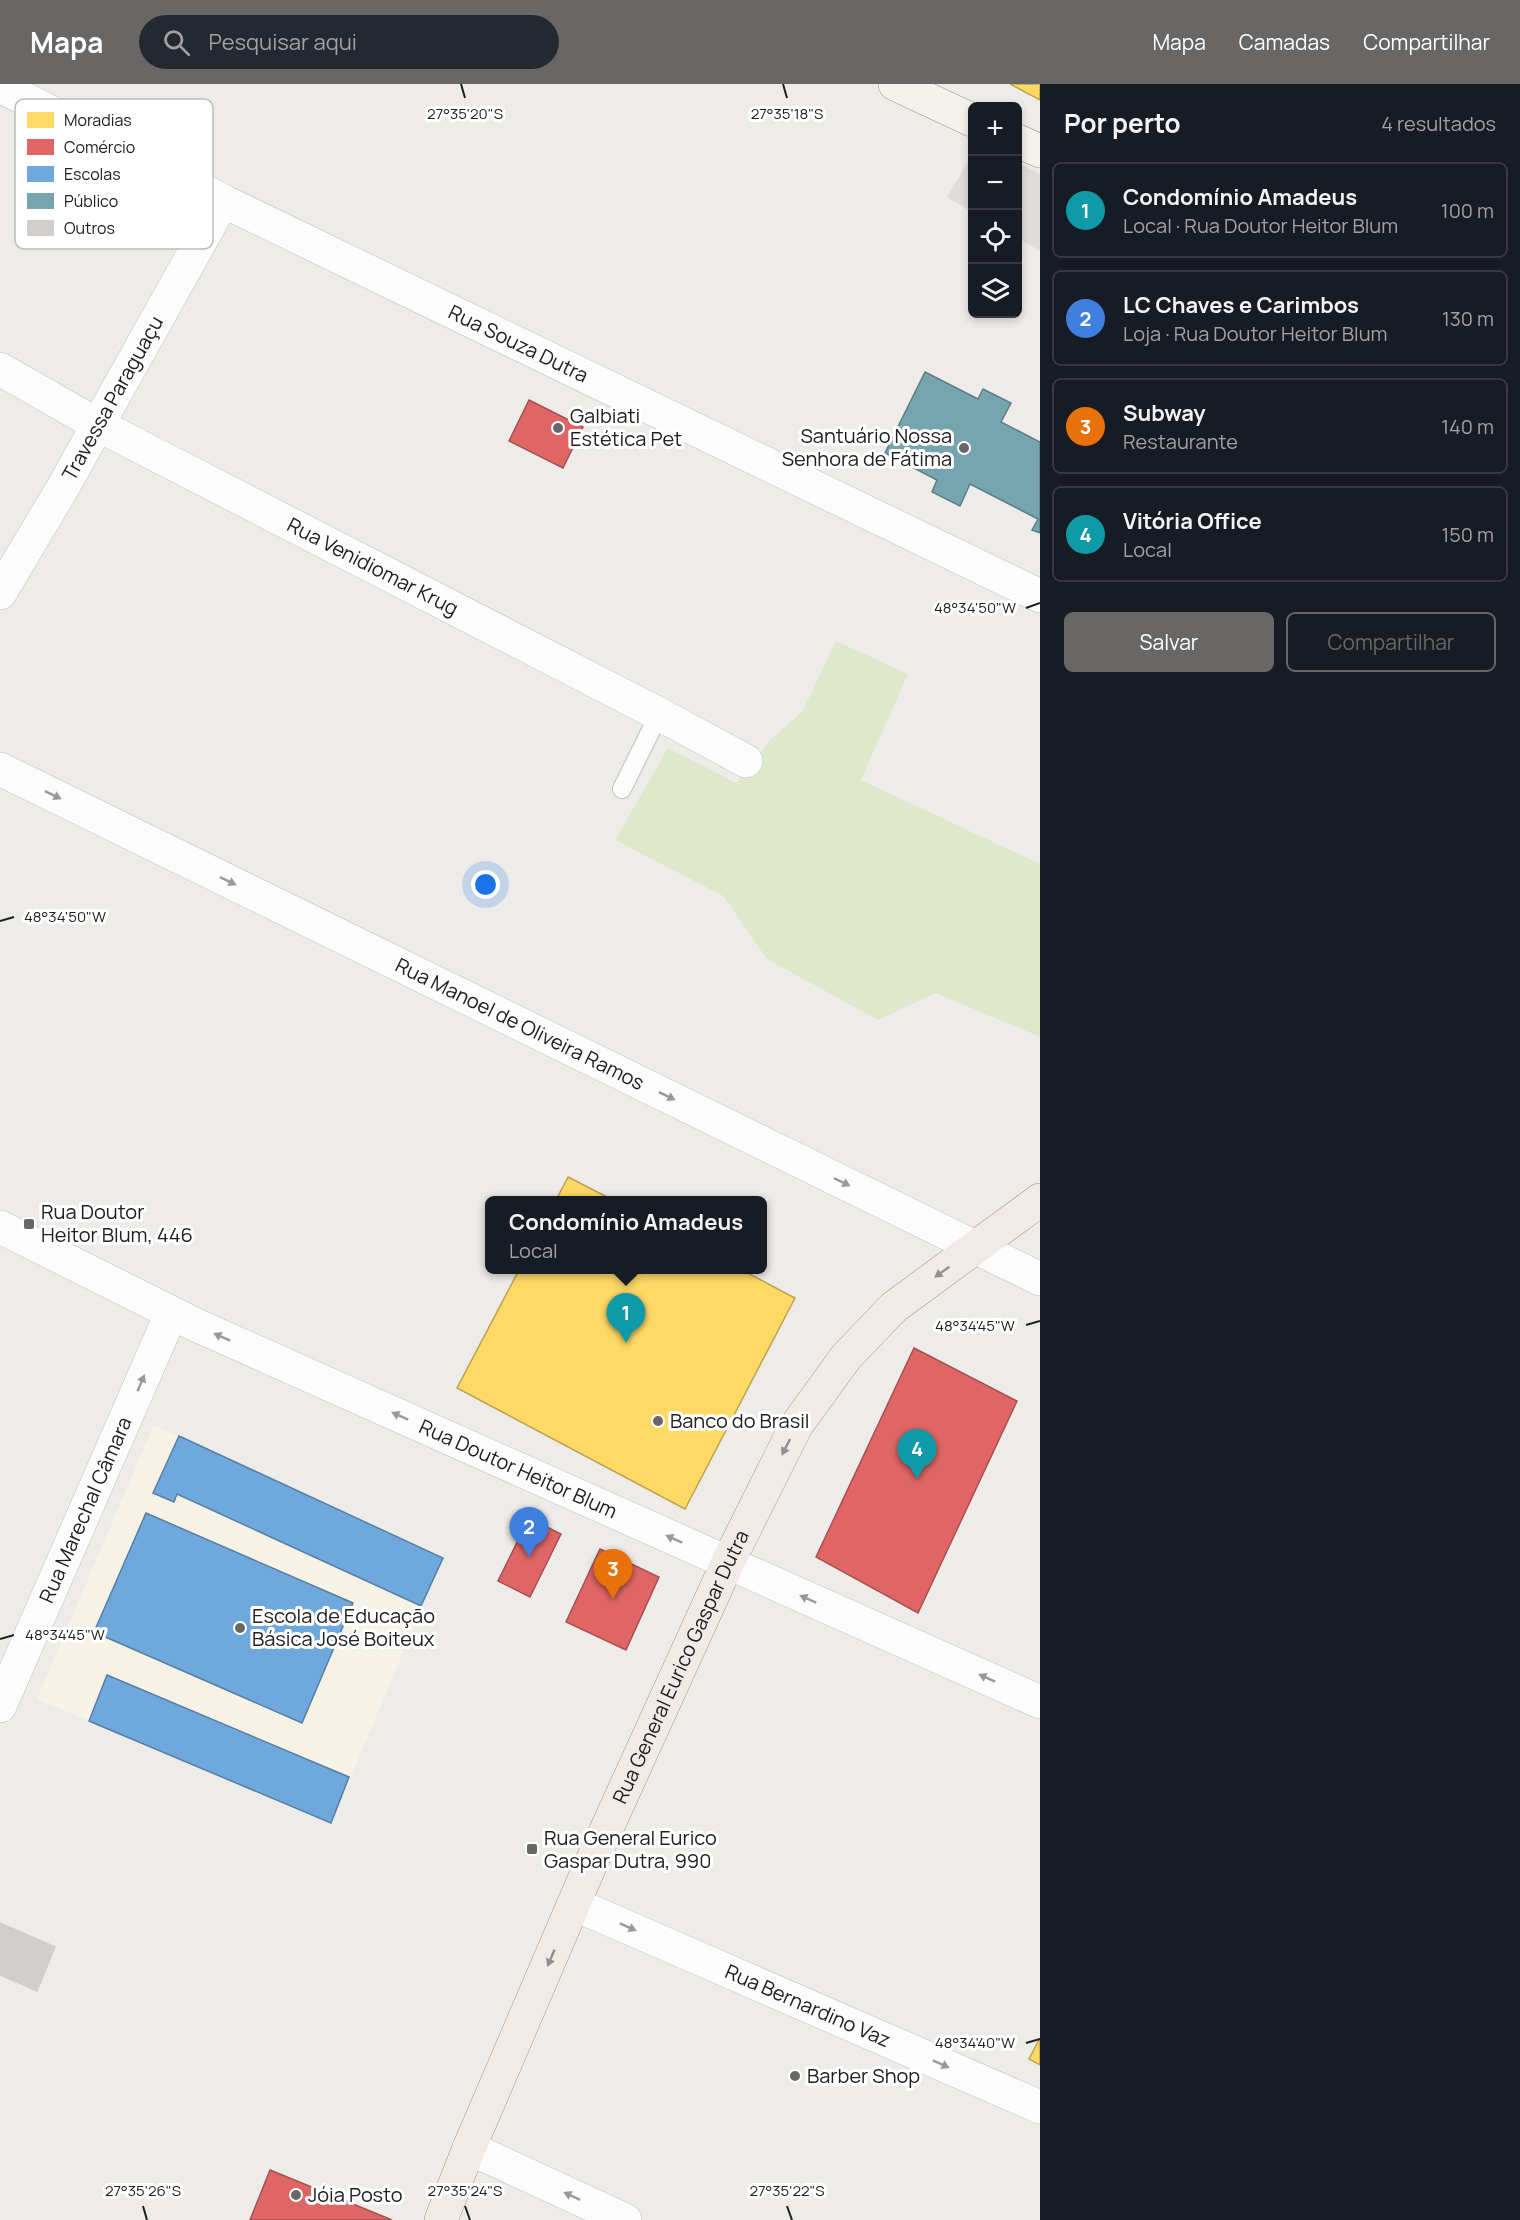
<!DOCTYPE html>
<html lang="pt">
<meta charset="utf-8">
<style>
body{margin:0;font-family:Manrope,sans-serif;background:#242831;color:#f1f3f6}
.controls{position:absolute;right:18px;top:18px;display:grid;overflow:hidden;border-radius:9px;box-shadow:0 3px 9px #0003}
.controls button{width:54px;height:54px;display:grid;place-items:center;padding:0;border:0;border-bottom:2px solid #363941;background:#171b24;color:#f1f3f6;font:30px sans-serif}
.you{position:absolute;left:486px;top:801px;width:21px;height:21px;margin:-15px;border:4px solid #fff;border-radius:50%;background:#1a73e8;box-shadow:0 0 0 9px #1a73e833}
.badge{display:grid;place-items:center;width:39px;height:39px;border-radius:50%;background:#686766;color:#fff;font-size:20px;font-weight:700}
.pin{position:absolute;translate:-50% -50px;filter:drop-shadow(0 2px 3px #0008)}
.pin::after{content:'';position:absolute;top:32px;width:21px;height:18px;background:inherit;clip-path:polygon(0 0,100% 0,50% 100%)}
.popup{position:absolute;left:485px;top:1112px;width:282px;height:78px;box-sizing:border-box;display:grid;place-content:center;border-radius:9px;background:#171b24;filter:drop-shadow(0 2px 4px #0005);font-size:20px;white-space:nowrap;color:#9ea1a6}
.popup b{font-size:22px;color:#f1f3f6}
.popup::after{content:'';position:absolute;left:50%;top:100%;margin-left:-12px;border:12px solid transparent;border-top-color:#171b24}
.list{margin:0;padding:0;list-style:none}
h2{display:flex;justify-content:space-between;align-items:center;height:78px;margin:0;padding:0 24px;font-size:26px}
h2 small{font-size:20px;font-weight:400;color:#9ea1a6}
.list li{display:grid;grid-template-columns:39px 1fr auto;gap:18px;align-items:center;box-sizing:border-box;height:96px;margin:0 12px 12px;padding:0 12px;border:2px solid #363941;border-radius:9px}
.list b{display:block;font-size:22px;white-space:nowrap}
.list p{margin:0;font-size:20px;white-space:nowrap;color:#9ea1a6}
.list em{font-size:20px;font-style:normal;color:#9ea1a6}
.actions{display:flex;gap:12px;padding:18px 24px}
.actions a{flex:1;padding:14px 0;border:2px solid #686766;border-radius:9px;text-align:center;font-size:21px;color:#686766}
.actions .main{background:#686766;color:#fff}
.icon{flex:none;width:33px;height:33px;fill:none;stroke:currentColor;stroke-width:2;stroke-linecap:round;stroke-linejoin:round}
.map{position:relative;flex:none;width:1040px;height:2136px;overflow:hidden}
header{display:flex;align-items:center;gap:36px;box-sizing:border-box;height:84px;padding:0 30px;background:#686766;color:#fff}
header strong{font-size:28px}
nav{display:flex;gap:33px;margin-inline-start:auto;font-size:21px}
.search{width:420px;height:54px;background:#242831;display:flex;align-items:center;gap:15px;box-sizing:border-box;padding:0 21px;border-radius:33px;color:#9ea1a6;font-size:22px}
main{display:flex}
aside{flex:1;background:#171b24}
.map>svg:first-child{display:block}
.education{fill:#f6f3e6}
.grass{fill:#e0e8cb}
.parking{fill:#dedddc}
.homes{fill:#ffd966;stroke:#bca251;stroke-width:1.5}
.shops{fill:#e06666;stroke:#a65151;stroke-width:1.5}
.schools{fill:#6fa8dc;stroke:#577fa4;stroke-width:1.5}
.public{fill:#76a5af;stroke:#5c7d84;stroke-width:1.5}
.building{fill:#d1cecc;stroke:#d1cdcb;stroke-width:1.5}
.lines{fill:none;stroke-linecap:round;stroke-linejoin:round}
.service-casing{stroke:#c1c1bf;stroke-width:20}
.minor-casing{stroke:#c1c1bf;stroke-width:34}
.tertiary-casing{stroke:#c1c1bf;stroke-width:34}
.secondary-casing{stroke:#979582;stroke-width:34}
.primary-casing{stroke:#a39587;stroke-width:34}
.service{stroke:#fcfcfc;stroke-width:18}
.minor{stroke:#fcfcfc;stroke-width:33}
.tertiary{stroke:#fcfcfc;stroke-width:33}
.secondary{stroke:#f3f2ec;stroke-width:33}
.primary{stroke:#f1eae6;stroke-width:33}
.oneway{fill:#999}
.oneway2{fill:#938f8d}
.ticks{fill:none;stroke:#202020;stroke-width:2}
.poi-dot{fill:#686766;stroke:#fff;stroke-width:2}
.labels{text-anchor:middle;stroke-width:6;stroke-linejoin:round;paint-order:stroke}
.street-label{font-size:20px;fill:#202020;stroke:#fff}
.poi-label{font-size:20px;fill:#202020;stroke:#fff;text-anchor:start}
.key{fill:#fff;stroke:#bcbcbc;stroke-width:1.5}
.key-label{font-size:16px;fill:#202020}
.ticks-label{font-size:15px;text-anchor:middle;fill:#202020;stroke:#fff;stroke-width:6;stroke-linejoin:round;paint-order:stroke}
</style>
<header>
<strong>Mapa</strong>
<div class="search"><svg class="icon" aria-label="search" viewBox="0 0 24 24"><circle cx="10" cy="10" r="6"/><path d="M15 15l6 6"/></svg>Pesquisar aqui</div>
<nav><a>Mapa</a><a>Camadas</a><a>Compartilhar</a></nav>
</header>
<main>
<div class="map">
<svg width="1040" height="2136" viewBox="0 0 1040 2136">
<rect width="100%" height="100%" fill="#eeece9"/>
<!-- education -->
<path class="education" d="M154,1341L443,1474L331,1739L37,1615Z"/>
<!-- grass -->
<path class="grass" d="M836,557L908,590L861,696L1040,780V953L936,909L878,936L767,875L723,812L615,756L668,664L736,699L770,656L802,628Z"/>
<!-- parking -->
<g class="parking">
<path d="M972,71V128L947,113Z"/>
<path d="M1018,79L1040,90V167L1018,154Z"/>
</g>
<!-- homes -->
<g class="homes">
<path d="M1010,0H1040V16Z"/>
<path d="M568,1093L613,1116H556Z"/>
<path d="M519,1186H742L795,1214L685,1425L457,1304Z"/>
<path d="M1040,1954V1981L1029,1975Z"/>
</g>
<!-- shops -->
<g class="shops">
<path d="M529,316L583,343L563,384L509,357Z"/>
<path d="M914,1264L1017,1317L918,1529L816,1473Z"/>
<path d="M529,1434L561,1450L530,1513L498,1497Z"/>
<path d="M600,1465L659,1493L626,1566L566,1538Z"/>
<path d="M270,2086L392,2136H250Z"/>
</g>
<!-- schools -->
<g class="schools">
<path d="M179,1352L443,1474L421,1522L177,1410L174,1418L153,1409Z"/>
<path d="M146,1429L353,1519L302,1639L94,1548Z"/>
<path d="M107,1591L349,1693L331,1739L89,1637Z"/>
</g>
<!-- public -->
<path class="public" d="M925,288L978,315L983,305L1011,319L1001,338L1040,358V449L1032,446L1038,435L970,400L960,422L932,408L937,396L885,369Z"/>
<!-- building -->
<path class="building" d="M0,1839L55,1863L37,1907L0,1891Z"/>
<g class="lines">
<defs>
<path id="service" d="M622,705L659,630"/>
<g id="minor">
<path id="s1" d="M0,2L223,117L1040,512"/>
<path id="s2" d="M0,285L98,341L659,630L746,677"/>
<path id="s3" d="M0,509L62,405L223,117"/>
<path id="s4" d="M0,685L1040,1195"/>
<path id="s5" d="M0,1622L171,1230"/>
<path id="s6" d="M574,1820L1040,2023"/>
<path d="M469,2064L625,2136"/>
</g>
<g id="tertiary">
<path id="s7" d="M0,1143L196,1241L1040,1618"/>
</g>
<g id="secondary">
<path d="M895,0L972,36"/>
<path d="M1018,57L1040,67"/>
</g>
<g id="primary">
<path id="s8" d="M441,2136L469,2064L592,1777L728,1478L796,1342L846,1273L894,1223L1040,1116"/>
</g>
</defs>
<!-- service casing -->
<use href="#service" class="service-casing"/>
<!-- minor casing -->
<use href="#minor" class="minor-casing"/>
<!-- tertiary casing -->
<use href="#tertiary" class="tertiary-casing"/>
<!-- secondary casing -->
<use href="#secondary" class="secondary-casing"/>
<!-- primary casing -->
<use href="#primary" class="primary-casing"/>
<!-- service -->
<use href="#service" class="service"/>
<!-- minor -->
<use href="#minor" class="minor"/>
<!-- tertiary -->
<use href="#tertiary" class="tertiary"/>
<!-- secondary -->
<use href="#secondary" class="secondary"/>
<!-- primary -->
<use href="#primary" class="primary"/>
</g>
<!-- one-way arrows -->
<defs><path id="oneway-solid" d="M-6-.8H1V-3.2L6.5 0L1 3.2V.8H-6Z" transform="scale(1.5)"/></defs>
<g class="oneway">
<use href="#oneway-solid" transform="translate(53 711) rotate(26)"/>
<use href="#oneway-solid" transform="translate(228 797) rotate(26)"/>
<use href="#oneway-solid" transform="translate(667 1012) rotate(26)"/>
<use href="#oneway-solid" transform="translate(842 1098) rotate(26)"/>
<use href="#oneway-solid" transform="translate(222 1253) rotate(-156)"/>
<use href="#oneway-solid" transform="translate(141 1299) rotate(-67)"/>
<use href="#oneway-solid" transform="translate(400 1332) rotate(-156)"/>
<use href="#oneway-solid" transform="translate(674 1455) rotate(-156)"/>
<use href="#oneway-solid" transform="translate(808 1515) rotate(-156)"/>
<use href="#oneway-solid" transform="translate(987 1594) rotate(-156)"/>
<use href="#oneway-solid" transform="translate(628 1843) rotate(24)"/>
<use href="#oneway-solid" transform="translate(941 1980) rotate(24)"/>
<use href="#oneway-solid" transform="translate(572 2112) rotate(-155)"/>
</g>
<g class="oneway2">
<use href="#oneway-solid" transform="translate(942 1188) rotate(144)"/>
<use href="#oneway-solid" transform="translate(786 1363) rotate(117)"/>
<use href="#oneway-solid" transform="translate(551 1874) rotate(113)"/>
</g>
<!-- ticks -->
<path class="ticks" d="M461,0L465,14M783,0L787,14M1026,524L1040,519M0,837L14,833M1026,1241L1040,1237M0,1555L14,1551M1026,1959L1040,1955M143,2122L147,2136M465,2122L470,2136M787,2122L792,2136"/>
<!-- markers -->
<g class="poi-dot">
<circle cx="558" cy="344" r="6"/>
<circle cx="964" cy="364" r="6"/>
<rect x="23" y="1134" width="12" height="12" rx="3"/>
<circle cx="658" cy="1337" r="6"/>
<circle cx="240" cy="1544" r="6"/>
<rect x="526" y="1759" width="12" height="12" rx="3"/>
<circle cx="795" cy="1992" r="6"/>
<circle cx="296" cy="2111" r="6"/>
</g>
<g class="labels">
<!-- street labels -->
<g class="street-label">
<text dy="7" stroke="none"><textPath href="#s1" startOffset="579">Rua Souza Dutra</textPath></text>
<text dy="7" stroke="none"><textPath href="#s3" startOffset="225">Travessa Paraguaçu</textPath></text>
<text dy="7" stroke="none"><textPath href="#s2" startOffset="422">Rua Venidiomar Krug</textPath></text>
<text dy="7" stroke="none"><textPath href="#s4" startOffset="579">Rua Manoel de Oliveira Ramos</textPath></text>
<text dy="7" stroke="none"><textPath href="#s7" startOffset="572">Rua Doutor Heitor Blum</textPath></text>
<text dy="7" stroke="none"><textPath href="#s5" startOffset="214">Rua Marechal Câmara</textPath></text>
<text dy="7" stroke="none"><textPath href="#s8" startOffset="603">Rua General Eurico Gaspar Dutra</textPath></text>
<text dy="7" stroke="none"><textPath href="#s6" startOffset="255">Rua Bernardino Vaz</textPath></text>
</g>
<!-- poi labels -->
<g class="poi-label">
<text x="570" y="339">Galbiati<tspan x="570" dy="23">Estética Pet</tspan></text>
<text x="952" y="359" text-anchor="end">Santuário Nossa<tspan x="952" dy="23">Senhora de Fátima</tspan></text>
<text x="41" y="1135">Rua Doutor<tspan x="41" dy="23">Heitor Blum, 446</tspan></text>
<text x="670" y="1344">Banco do Brasil</text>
<text x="252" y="1539">Escola de Educação<tspan x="252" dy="23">Básica José Boiteux</tspan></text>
<text x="544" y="1761">Rua General Eurico<tspan x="544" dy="23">Gaspar Dutra, 990</tspan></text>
<text x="807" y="1999">Barber Shop</text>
<text x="308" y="2118">Jóia Posto</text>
</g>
</g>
<!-- legend -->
<rect x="15" y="15" width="198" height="150" rx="9" class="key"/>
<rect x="27" y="28" width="27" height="16" fill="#ffd966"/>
<rect x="27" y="55" width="27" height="16" fill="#e06666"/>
<rect x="27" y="82" width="27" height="16" fill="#6fa8dc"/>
<rect x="27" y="109" width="27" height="16" fill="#76a5af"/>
<rect x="27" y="136" width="27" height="16" fill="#d1cecc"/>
<g class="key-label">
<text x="64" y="42">Moradias</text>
<text x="64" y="69">Comércio</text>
<text x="64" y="96">Escolas</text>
<text x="64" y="123">Público</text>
<text x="64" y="150">Outros</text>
</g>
<g class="ticks-label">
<text x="465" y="35">27°35'20"S</text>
<text x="787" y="35">27°35'18"S</text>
<text x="975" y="529">48°34'50"W</text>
<text x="65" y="838">48°34'50"W</text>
<text x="975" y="1247">48°34'45"W</text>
<text x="65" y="1556">48°34'45"W</text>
<text x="975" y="1964">48°34'40"W</text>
<text x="143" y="2112">27°35'26"S</text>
<text x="465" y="2112">27°35'24"S</text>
<text x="787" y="2112">27°35'22"S</text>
</g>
</svg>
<div class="controls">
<button>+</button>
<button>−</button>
<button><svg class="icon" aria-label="locate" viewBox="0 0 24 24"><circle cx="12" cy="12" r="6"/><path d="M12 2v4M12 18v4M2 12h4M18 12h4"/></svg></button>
<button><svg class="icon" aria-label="layers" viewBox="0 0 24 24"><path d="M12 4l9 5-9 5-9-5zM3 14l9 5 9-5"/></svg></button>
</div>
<div class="you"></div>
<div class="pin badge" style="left:626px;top:1259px;background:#0f9aa8">1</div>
<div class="popup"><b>Condomínio Amadeus</b>Local</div>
<div class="pin badge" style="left:529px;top:1473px;background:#3f7fe0">2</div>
<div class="pin badge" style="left:613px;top:1515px;background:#e8710a">3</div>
<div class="pin badge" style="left:917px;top:1395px;background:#0f9aa8">4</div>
</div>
<aside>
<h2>Por perto<small>4 resultados</small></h2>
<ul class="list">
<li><span class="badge" style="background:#0f9aa8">1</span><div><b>Condomínio Amadeus</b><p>Local · Rua Doutor Heitor Blum</p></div><em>100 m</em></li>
<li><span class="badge" style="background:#3f7fe0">2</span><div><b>LC Chaves e Carimbos</b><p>Loja · Rua Doutor Heitor Blum</p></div><em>130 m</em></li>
<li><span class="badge" style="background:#e8710a">3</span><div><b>Subway</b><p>Restaurante</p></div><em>140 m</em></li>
<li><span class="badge" style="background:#0f9aa8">4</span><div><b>Vitória Office</b><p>Local</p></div><em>150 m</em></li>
</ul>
<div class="actions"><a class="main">Salvar</a><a>Compartilhar</a></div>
</aside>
</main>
